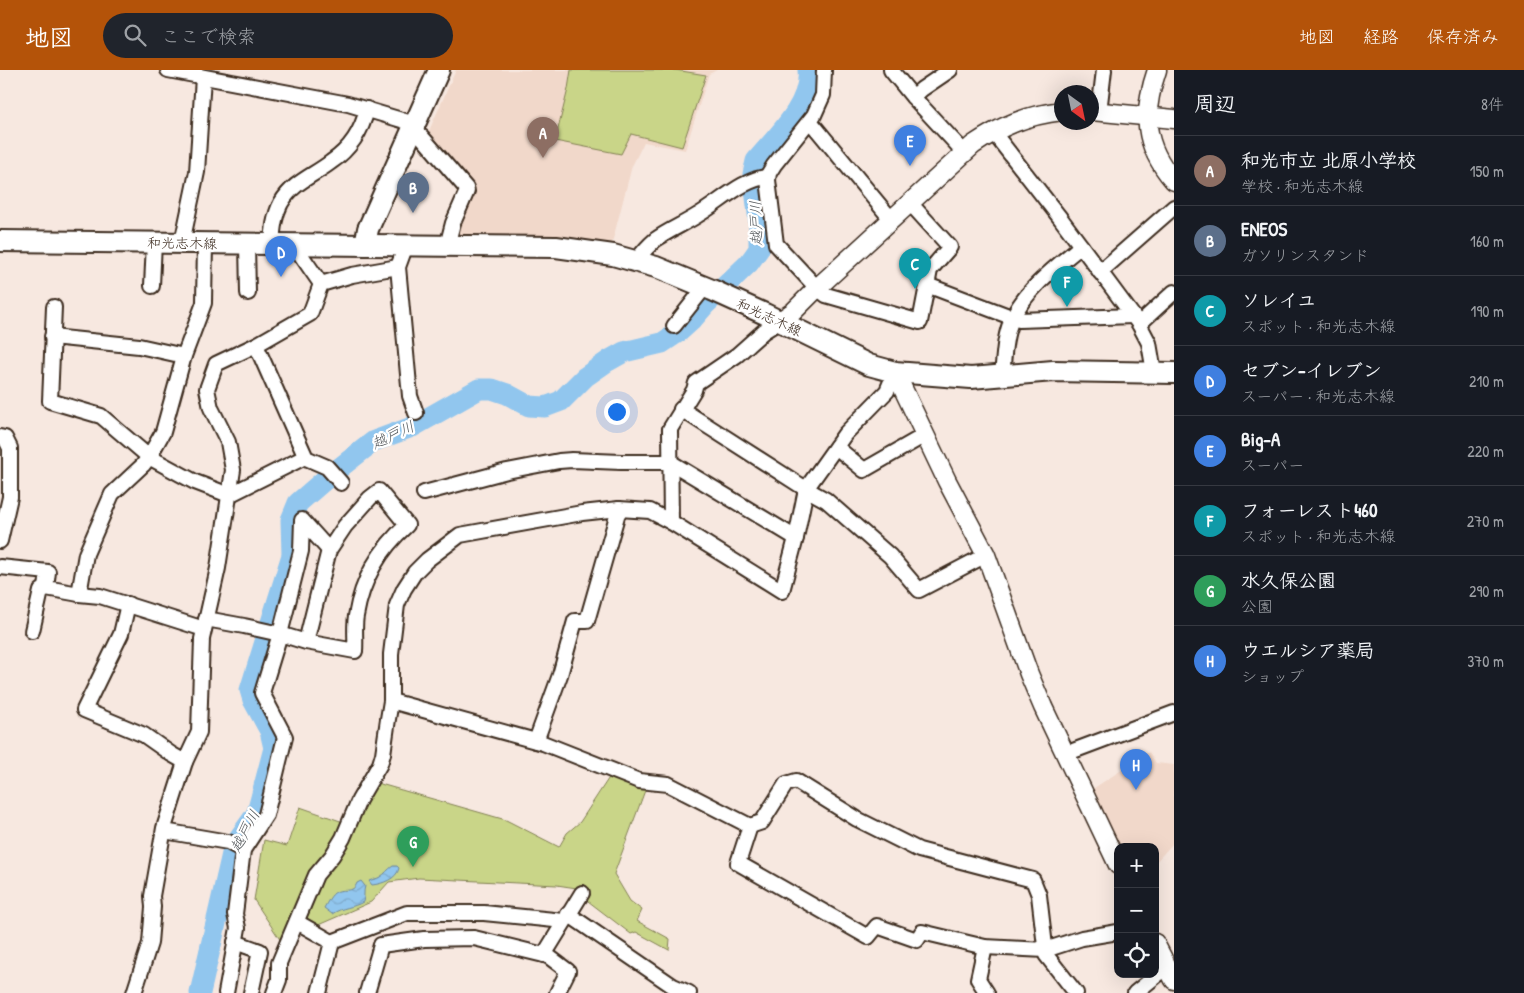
<!DOCTYPE html>
<html lang="ja">
<meta charset="utf-8">
<style>
body{margin:0;font-family:"Patrick Hand","Klee One",sans-serif;background:#20242c;color:#f1f3f6}
.controls{position:absolute;right:15px;bottom:15px;display:grid;overflow:hidden;border-radius:10px;box-shadow:0 5px 20px #0002}
.controls button{width:45px;height:45px;display:grid;place-items:center;padding:0;border:0;border-bottom:1px solid #363941;background:#171b24;color:#f1f3f6;font:25px sans-serif}
.compass{position:absolute;left:1054px;top:15px;width:45px;height:45px;border-radius:50%;background:#171b24;box-shadow:0 5px 20px #0002;rotate:147deg}
.you{position:absolute;left:616px;top:341px;width:18px;height:18px;margin:-12px;border:4px solid #fff;border-radius:50%;background:#1a73e8;box-shadow:0 0 0 8px #1a73e833}
.badge{display:grid;place-items:center;width:32px;height:32px;border-radius:50%;background:#b45309;color:#fff;font-size:16px;font-weight:700}
.pin{position:absolute;translate:-50% -41px;filter:drop-shadow(0 1px 2px #0008)}
.pin::after{content:'';position:absolute;top:26px;width:18px;height:15px;background:inherit;clip-path:polygon(0 0,100% 0,50% 100%)}
.list{margin:0;padding:0;list-style:none}
h2{display:flex;justify-content:space-between;align-items:center;height:65px;margin:0;padding:0 20px;font-size:21px}
h2 small{font-size:16px;font-weight:400;color:#9ea1a6}
.list li{display:grid;grid-template-columns:32px 1fr auto;gap:15px;align-items:center;box-sizing:border-box;height:70px;padding:0 20px;border-top:1px solid #363941}
.list b{display:block;font-size:19px;white-space:nowrap}
.list p{margin:0;font-size:16px;white-space:nowrap;color:#9ea1a6}
.list em{font-size:16px;font-style:normal;color:#9ea1a6}
.icon{flex:none;width:28px;height:28px;fill:none;stroke:currentColor;stroke-width:2;stroke-linecap:round;stroke-linejoin:round}
.map{position:relative;flex:none;width:1174px;height:923px;overflow:hidden}
header{display:flex;align-items:center;gap:30px;box-sizing:border-box;height:70px;padding:0 25px;background:#b45309;color:#fff}
header strong{font-size:24px}
nav{display:flex;gap:28px;margin-inline-start:auto;font-size:18px}
.search{width:350px;height:45px;background:#20242c;display:flex;align-items:center;gap:12px;box-sizing:border-box;padding:0 18px;border-radius:28px;color:#9ea1a6;font-size:19px}
main{display:flex}
aside{flex:1;background:#171b24}
.map>svg:first-child{display:block}
.built{fill:#f1d8ca}
.green{fill:#c9d588;stroke:#828053}
.water{fill:url(#water-waves);stroke:#6f889b}
.lines{fill:none;stroke-linecap:round;stroke-linejoin:round}
.river{stroke:#91c6ee;stroke-width:21}
.minor-casing{stroke:#3b2a1e;stroke-width:18}
.tertiary-casing{stroke:#3b2a1e;stroke-width:21}
.secondary-casing{stroke:#3b2a1e;stroke-width:24}
.minor{stroke:#fff;stroke-width:14}
.tertiary{stroke:#fff;stroke-width:18}
.secondary{stroke:#fff;stroke-width:20}
.labels{text-anchor:middle;stroke-width:4.5;stroke-linejoin:round;paint-order:stroke}
.street-label{font-size:14px;fill:#3b2a1e;stroke:#fff}
.water-label{font-size:15px;font-style:italic;fill:#55595c;stroke:#fff}
</style>
<header>
<strong>地図</strong>
<div class="search"><svg class="icon" aria-label="search" viewBox="0 0 24 24"><circle cx="10" cy="10" r="6"/><path d="M15 15l6 6"/></svg>ここで検索</div>
<nav><a>地図</a><a>経路</a><a>保存済み</a></nav>
</header>
<main>
<div class="map">
<svg width="1174" height="923" viewBox="0 0 1174 923">
<defs>
<pattern id="water-waves" width="16" height="10" patternUnits="userSpaceOnUse" patternTransform="scale(1.25)"><rect width="16" height="10" fill="#91c6ee"/><path d="M0 5q4-4 8 0t8 0" fill="none" stroke="#7eaacc"/></pattern>
</defs>
<rect width="100%" height="100%" fill="#f7e8e0"/>
<filter id="ink" filterUnits="userSpaceOnUse"><feTurbulence type="fractalNoise" baseFrequency=".02" numOctaves="2"/><feDisplacementMap in="SourceGraphic" scale="10" xChannelSelector="R" yChannelSelector="G"/><feConvolveMatrix kernelMatrix="1 2 1 2 8 2 1 2 1" color-interpolation-filters="sRGB"/></filter>
<g filter="url(#ink)">
<!-- built -->
<g class="built">
<path d="M456,0H717L709,4L685,80L644,72L632,96L612,173L458,167L456,164L475,118L428,63Z"/>
<path d="M1149,682L1156,693L1174,695V772L1155,793V777H1118L1091,720Z"/>
</g>
<!-- green -->
<g class="green">
<path d="M571,0H675L706,5L682,77L631,64L621,84L555,71L568,19Z"/>
<path d="M612,703L647,715L614,804L630,831L642,840L637,851L670,869L669,880L636,862L631,864L584,828L589,822L583,819L557,815L419,808L389,812L371,832L316,856L307,851L297,836L281,871L254,830L264,770L287,776L300,737L349,754L370,711L506,750L559,777L567,763L580,752Z"/>
</g>
<!-- water -->
<g class="water">
<path d="M393,796H397L399,798C397,809 382,814 372,815L369,811C373,809 377,809 380,807C385,804 388,799 393,796Z"/>
<path d="M361,811L365,816C363,822 365,826 363,832C353,838 342,837 332,844L324,838C327,833 331,824 336,822C344,818 353,824 357,813Z"/>
</g>
<g class="lines">
<!-- river -->
<path class="river" d="M200,923L234,775L257,743L274,678L270,661L253,630L250,620L292,485L291,450L298,433L328,407L374,371L412,357L479,319H492L507,324L529,336L545,337L561,331L585,307L608,291L624,282L662,273L680,261L691,251L704,236L749,193L759,179V151L753,104L756,91C776,67 812,34 808,0"/>
<defs>
<g id="minor">
<path d="M168,0L348,34L415,54"/>
<path d="M824,0L823,25L814,45L774,95L769,103L768,110L776,174L817,218L826,225L920,252L930,200L950,177L910,133"/>
<path d="M891,0L913,27L964,82"/>
<path d="M913,27L922,19L950,0"/>
<path d="M1099,42L1104,0"/>
<path d="M810,51L891,149"/>
<path d="M413,60L422,67L466,118L467,121L453,153L447,176"/>
<path d="M993,62L1061,149L1139,254L1149,273L1154,302"/>
<path d="M182,173L197,102L203,7"/>
<path d="M247,174L248,223"/>
<path d="M272,174C273,160 274,146 281,133C293,112 313,106 331,92C349,80 362,61 367,39"/>
<path d="M299,175L301,185L321,214"/>
<path d="M406,175L398,197L410,326L416,343"/>
<path d="M637,190C642,183 648,176 655,170C669,160 684,154 698,145C719,133 744,108 768,107"/>
<path d="M1100,202L1174,137"/>
<path d="M927,215L1019,250L1133,246"/>
<path d="M152,216L154,172"/>
<path d="M54,237L50,331L101,346L149,387L195,412L229,425L305,387"/>
<path d="M1139,254L1174,222"/>
<path d="M674,256L705,217"/>
<path d="M52,267L139,276L184,286"/>
<path d="M256,275L306,388L327,397L341,413"/>
<path d="M1002,306C1004,287 1004,267 1012,249C1025,220 1057,196 1081,176"/>
<path d="M681,339L806,419L826,430L890,486L919,520L986,485"/>
<path d="M0,367L5,368L10,378V427L0,471"/>
<path d="M836,377L864,400L925,365"/>
<path d="M424,423L507,401L559,391L572,390L621,392H670L796,468"/>
<path d="M671,452L670,359L694,320L696,313L737,285L764,261L780,251"/>
<path d="M0,497L48,502L46,518L79,524L100,526L204,559"/>
<path d="M79,524L86,484L112,424L143,395L149,387L163,362L184,286L204,233L205,173"/>
<path d="M128,534L121,564L84,640L144,665L171,684L185,692"/>
<path d="M206,549L244,556L280,564L306,572L355,581C356,570 354,557 356,546C362,510 380,479 407,455L379,421L370,428L345,456L329,480L306,572"/>
<path d="M32,561L41,521L46,518"/>
<path d="M391,631L543,673L639,711L668,714L750,756L762,752L786,714L796,711L857,749L919,780L1033,810L1039,825L1046,885L1076,923"/>
<path d="M536,671L560,605L575,551H587L619,439"/>
<path d="M1065,684L1174,643"/>
<path d="M750,756L738,793L868,867L877,856L917,870L922,862L985,877L1045,880L1082,868L1118,862"/>
<path d="M164,761L228,772L243,780"/>
<path d="M568,844L673,916L689,923"/>
<path d="M297,852L332,872L407,843H484L564,851"/>
<path d="M235,872L260,881L251,923"/>
<path d="M985,877L978,909L987,923"/>
<path d="M544,885L582,823"/>
<path d="M134,923L150,873L153,837L152,826L164,758L185,692L199,662L202,569L218,498L233,400L228,372L211,338L207,319L216,294L256,275L310,244L321,214L352,205L398,197"/>
<path d="M226,923L238,858L235,844L243,780L266,745L285,667L262,623L280,564L301,481L302,450L329,480"/>
<path d="M274,923L279,910V893L316,805L332,786L343,768L359,730L380,694L383,684L388,649L391,631V584L397,535L404,519L415,502L427,490L460,465L582,443L619,439L650,441L671,452L782,521L796,468L806,419L845,364L887,321L895,302"/>
<path d="M319,923L332,872"/>
<path d="M367,923L381,875L424,869L474,868L548,886L568,901L557,923"/>
<path d="M1135,923L1167,897"/>
</g>
<g id="tertiary">
<path d="M1157,0C1142,44 1143,75 1174,111"/>
<path d="M1092,41L1174,49"/>
<path d="M780,251L793,242L817,218L973,75C1001,56 1027,45 1062,41"/>
<path d="M895,302L947,411L986,485L1029,604L1043,637L1118,795"/>
<path d="M1155,873L1174,910"/>
</g>
<g id="secondary">
<path d="M0,171L556,177L613,185L656,197L712,220L765,244L869,295L895,302L971,308L1053,301L1174,303"/>
<path d="M365,175L368,159L439,0"/>
</g>
</defs>
<!-- minor casing -->
<use href="#minor" class="minor-casing"/>
<!-- tertiary casing -->
<use href="#tertiary" class="tertiary-casing"/>
<!-- secondary casing -->
<use href="#secondary" class="secondary-casing"/>
<!-- minor -->
<use href="#minor" class="minor"/>
<!-- tertiary -->
<use href="#tertiary" class="tertiary"/>
<!-- secondary -->
<use href="#secondary" class="secondary"/>
</g>
</g>
<g class="labels">
<!-- street labels -->
<g class="street-label">
<text transform="translate(182 173) rotate(1)" y="5">和光志木線</text>
<text transform="translate(769 247) rotate(25)" y="5">和光志木線</text>
</g>
<!-- water labels -->
<g class="water-label">
<text transform="translate(756 153) rotate(-91)" y="5">越戸川</text>
<text transform="translate(393 365) rotate(-25)" y="5">越戸川</text>
<text transform="translate(245 761) rotate(-62)" y="5">越戸川</text>
</g>
</g>
</svg>
<div class="controls">
<button>+</button>
<button>−</button>
<button><svg class="icon" aria-label="locate" viewBox="0 0 24 24"><circle cx="12" cy="12" r="6"/><path d="M12 2v4M12 18v4M2 12h4M18 12h4"/></svg></button>
</div>
<svg class="compass" viewBox="-18 -18 36 36"><path d="M0-13l5 13h-10z" fill="#e53935"/><path d="M0 13l5-13h-10z" fill="#9ea1a6"/></svg>
<div class="you"></div>
<div class="pin badge" style="left:543px;top:88px;background:#8d6e63">A</div>
<div class="pin badge" style="left:413px;top:143px;background:#5c6f8a">B</div>
<div class="pin badge" style="left:915px;top:219px;background:#0f9aa8">C</div>
<div class="pin badge" style="left:281px;top:207px;background:#3f7fe0">D</div>
<div class="pin badge" style="left:910px;top:96px;background:#3f7fe0">E</div>
<div class="pin badge" style="left:1067px;top:237px;background:#0f9aa8">F</div>
<div class="pin badge" style="left:413px;top:797px;background:#2e9e5b">G</div>
<div class="pin badge" style="left:1136px;top:720px;background:#3f7fe0">H</div>
</div>
<aside>
<h2>周辺<small>8件</small></h2>
<ul class="list">
<li><span class="badge" style="background:#8d6e63">A</span><div><b>和光市立 北原小学校</b><p>学校 · 和光志木線</p></div><em>150 m</em></li>
<li><span class="badge" style="background:#5c6f8a">B</span><div><b>ENEOS</b><p>ガソリンスタンド</p></div><em>160 m</em></li>
<li><span class="badge" style="background:#0f9aa8">C</span><div><b>ソレイユ</b><p>スポット · 和光志木線</p></div><em>190 m</em></li>
<li><span class="badge" style="background:#3f7fe0">D</span><div><b>セブン-イレブン</b><p>スーパー · 和光志木線</p></div><em>210 m</em></li>
<li><span class="badge" style="background:#3f7fe0">E</span><div><b>Big-A</b><p>スーパー</p></div><em>220 m</em></li>
<li><span class="badge" style="background:#0f9aa8">F</span><div><b>フォーレスト460</b><p>スポット · 和光志木線</p></div><em>270 m</em></li>
<li><span class="badge" style="background:#2e9e5b">G</span><div><b>水久保公園</b><p>公園</p></div><em>290 m</em></li>
<li><span class="badge" style="background:#3f7fe0">H</span><div><b>ウエルシア薬局</b><p>ショップ</p></div><em>370 m</em></li>
</ul>
</aside>
</main>
